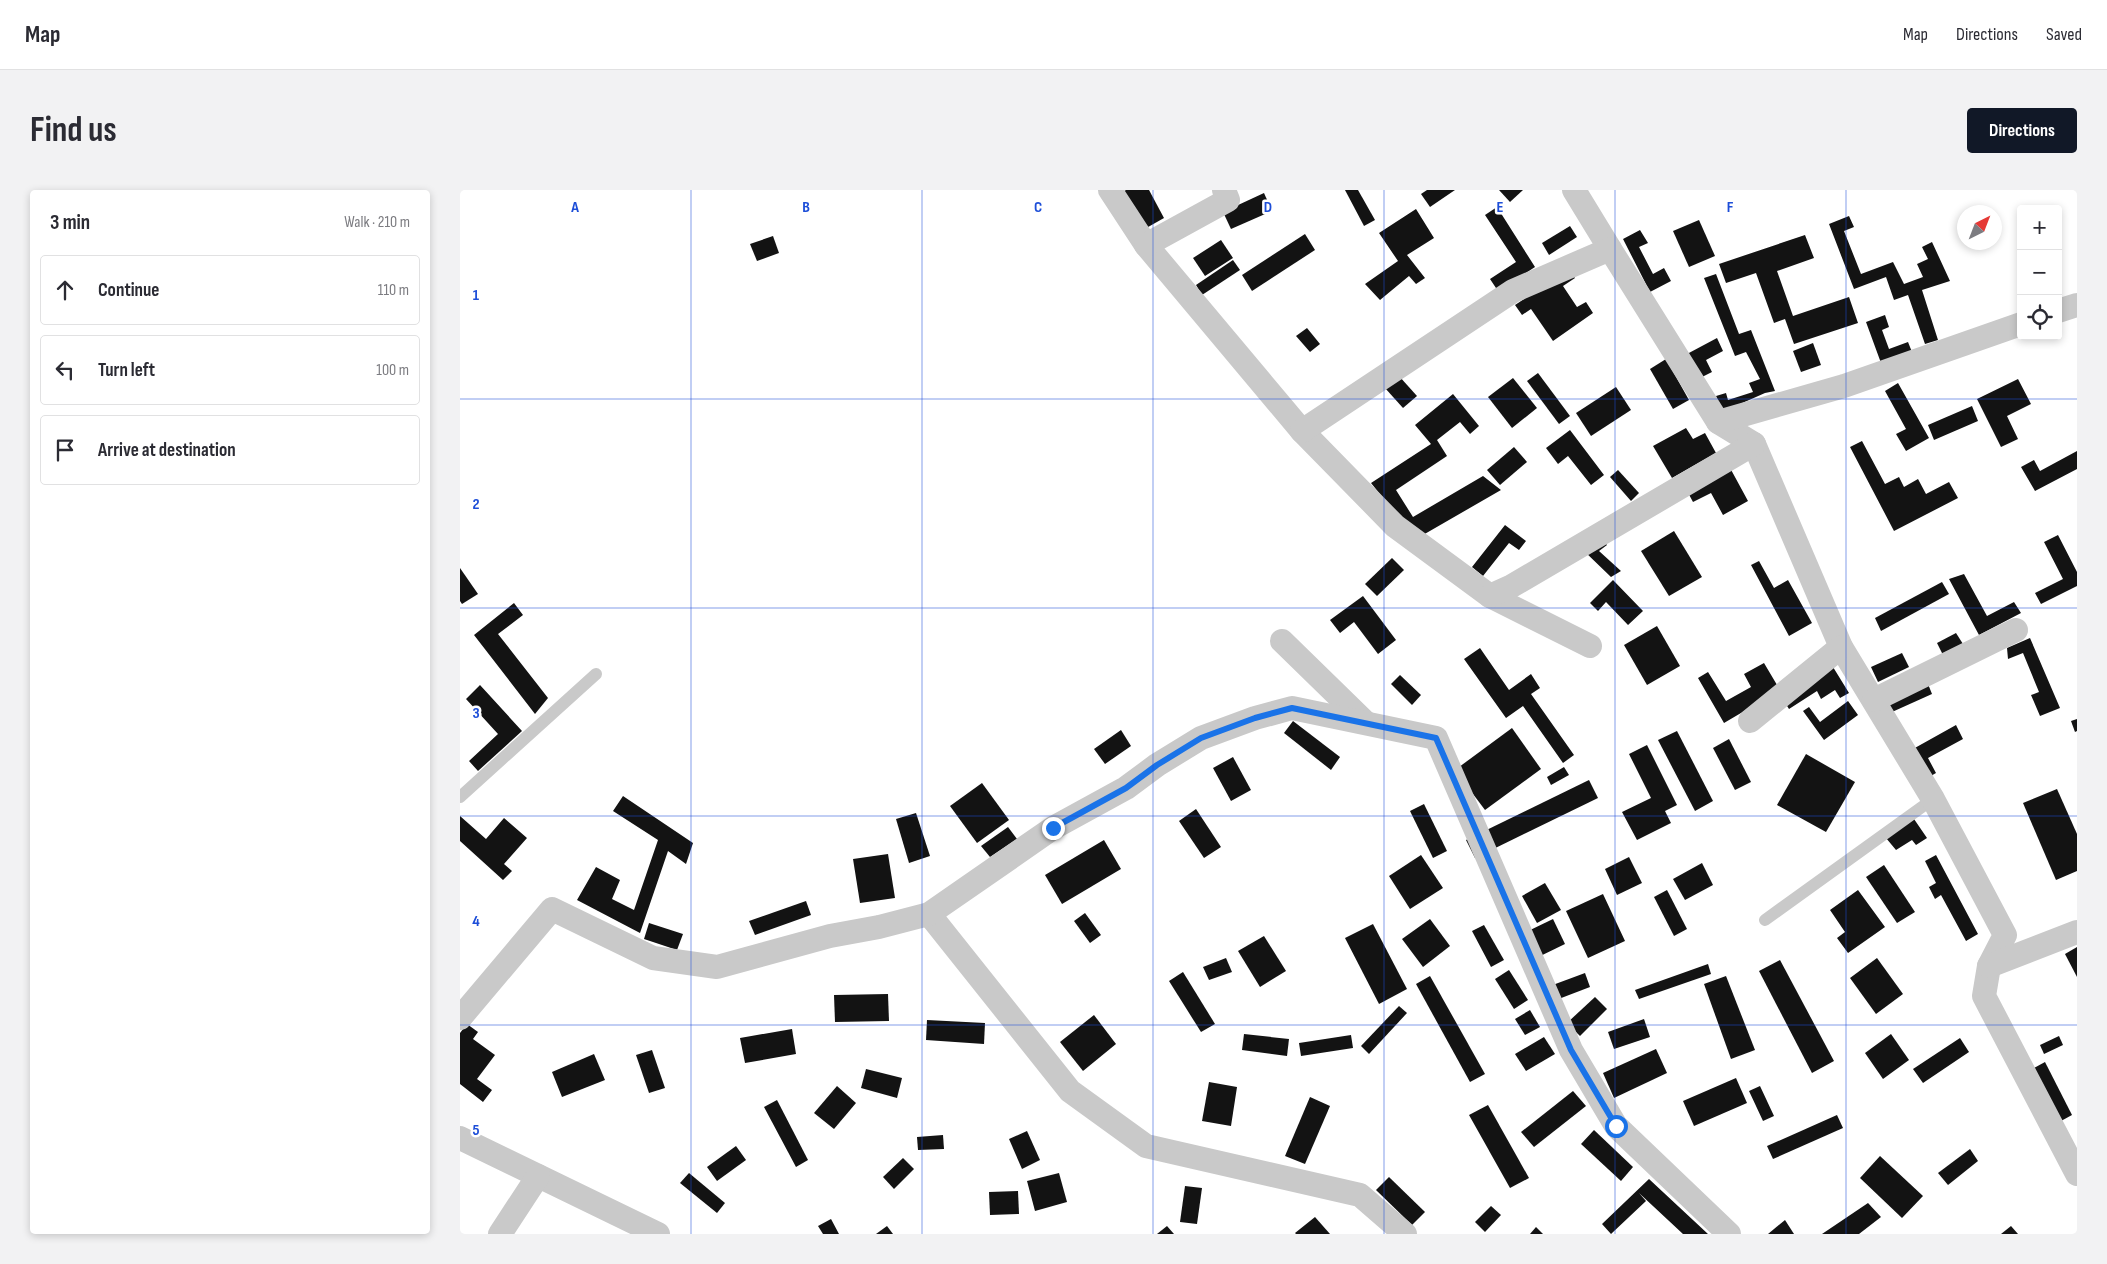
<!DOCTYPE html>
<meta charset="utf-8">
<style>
body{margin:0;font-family:"Sofia Sans Condensed",sans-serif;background:#f2f2f3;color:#2b2b33}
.controls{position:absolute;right:15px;top:15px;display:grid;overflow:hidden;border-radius:5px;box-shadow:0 2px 8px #0003}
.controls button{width:45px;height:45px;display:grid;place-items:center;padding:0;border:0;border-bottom:1px solid #e1e1e2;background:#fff;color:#2b2b33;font:25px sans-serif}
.compass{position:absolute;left:1497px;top:15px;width:45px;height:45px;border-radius:50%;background:#fff;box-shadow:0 2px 8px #0003;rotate:42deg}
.stop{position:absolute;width:15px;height:15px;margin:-11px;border:4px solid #1a73e8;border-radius:50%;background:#fff}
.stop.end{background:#1a73e8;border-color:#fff;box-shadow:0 1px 5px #0008}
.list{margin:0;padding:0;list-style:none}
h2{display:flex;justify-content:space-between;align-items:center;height:65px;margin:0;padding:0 20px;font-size:21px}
h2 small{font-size:16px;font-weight:400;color:#7c7c81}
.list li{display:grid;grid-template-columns:32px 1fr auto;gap:15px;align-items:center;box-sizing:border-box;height:70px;margin:0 10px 10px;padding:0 10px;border:1px solid #e1e1e2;border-radius:5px}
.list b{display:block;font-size:19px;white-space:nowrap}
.list em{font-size:16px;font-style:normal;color:#7c7c81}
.icon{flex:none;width:28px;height:28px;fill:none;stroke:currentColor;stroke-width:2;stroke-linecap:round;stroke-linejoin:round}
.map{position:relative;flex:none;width:1617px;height:1044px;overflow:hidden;border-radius:5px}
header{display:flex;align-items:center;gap:30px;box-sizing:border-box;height:70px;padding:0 25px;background:#fff;border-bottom:1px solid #e1e1e2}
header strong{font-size:24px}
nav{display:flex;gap:28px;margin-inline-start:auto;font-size:18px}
.intro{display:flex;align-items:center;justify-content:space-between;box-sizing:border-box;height:120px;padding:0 30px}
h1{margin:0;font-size:35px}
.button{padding:12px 22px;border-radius:5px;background:#111827;color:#fff;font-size:18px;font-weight:700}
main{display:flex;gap:30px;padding:0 30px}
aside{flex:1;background:#fff;border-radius:5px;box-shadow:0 2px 8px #0003}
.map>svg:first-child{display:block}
.building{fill:#131313}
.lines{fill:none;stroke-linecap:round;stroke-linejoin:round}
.service{stroke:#c9c9c9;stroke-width:12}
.minor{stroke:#c9c9c9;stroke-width:24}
.route{stroke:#1a73e8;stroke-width:6}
.grid{fill:none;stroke:#1d4ed8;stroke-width:1;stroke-opacity:0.55}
.grid-label{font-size:16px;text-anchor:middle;font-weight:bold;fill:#1d4ed8;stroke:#fff;stroke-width:5;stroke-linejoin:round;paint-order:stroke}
</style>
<header>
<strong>Map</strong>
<nav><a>Map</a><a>Directions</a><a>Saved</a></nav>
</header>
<div class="intro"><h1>Find us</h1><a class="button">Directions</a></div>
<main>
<aside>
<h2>3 min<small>Walk · 210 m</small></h2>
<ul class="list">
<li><svg class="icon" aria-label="ahead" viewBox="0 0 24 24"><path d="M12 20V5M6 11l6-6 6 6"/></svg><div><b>Continue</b></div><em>110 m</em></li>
<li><svg class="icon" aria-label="left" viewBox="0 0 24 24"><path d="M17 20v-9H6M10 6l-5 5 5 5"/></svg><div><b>Turn left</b></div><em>100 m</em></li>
<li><svg class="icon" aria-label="arrive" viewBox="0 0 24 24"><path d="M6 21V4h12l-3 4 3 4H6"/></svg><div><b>Arrive at destination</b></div></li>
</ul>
</aside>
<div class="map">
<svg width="1617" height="1044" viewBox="0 0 1617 1044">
<rect width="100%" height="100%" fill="#fff"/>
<!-- building -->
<g class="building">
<path d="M666,0H689L704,28L681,41L661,3Z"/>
<path d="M885,0H898L915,30L904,36Z"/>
<path d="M967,0H995L970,17L961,4Z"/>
<path d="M1039,0H1063L1050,12Z"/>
<path d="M804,3L812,21L771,39L763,22Z"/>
<path d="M1037,17L1075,77L1038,101L1030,89L1056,72L1025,25Z"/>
<path d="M956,19L974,48L947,65L965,88L956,94L949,86L920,110L905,94L938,71L919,43Z"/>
<path d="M1389,26L1394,37L1384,41L1401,84L1433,72L1444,94L1463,87L1457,74L1468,69L1462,57L1472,52L1490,91L1462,100L1478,150L1465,154L1448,105L1434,110L1426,87L1394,99L1369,34Z"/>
<path d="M1239,30L1255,66L1229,77L1213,41Z"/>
<path d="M1110,36L1117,47L1089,65L1082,53Z"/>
<path d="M1180,40L1188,53L1179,57L1193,84L1204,78L1211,91L1190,102L1163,49Z"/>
<path d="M845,44L855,60L792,101L782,85Z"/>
<path d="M1345,45L1354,68L1317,81L1333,126L1389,107L1398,133L1334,154L1325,129L1314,133L1296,83L1266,93L1259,74Z"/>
<path d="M313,46L319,63L297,71L290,54Z"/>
<path d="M761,50L773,68L745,86L733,68Z"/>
<path d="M773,70L780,80L742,105L736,95Z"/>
<path d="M1109,79L1115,88L1103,96L1117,117L1126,112L1133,123L1093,151L1071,119L1062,125L1055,115Z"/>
<path d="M1256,84L1279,144L1291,140L1315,201L1305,203L1262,222L1256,206L1266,203L1268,210L1293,202L1289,193L1300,189L1286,162L1275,166L1244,88Z"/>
<path d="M1425,125L1429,137L1422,140L1429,159L1448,152L1452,162L1421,173L1406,132Z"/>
<path d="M847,138L860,154L850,162L836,146Z"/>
<path d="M1257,148L1263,161L1246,170L1252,182L1240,188L1227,164Z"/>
<path d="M1353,153L1361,175L1341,182L1333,161Z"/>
<path d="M1206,169L1229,210L1213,219L1190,179Z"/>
<path d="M1078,183L1110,226L1099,234L1067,191Z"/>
<path d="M939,186L957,206L943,218L925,198Z"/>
<path d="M1053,188L1077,218L1052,238L1028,207Z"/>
<path d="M1558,189L1571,214L1547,226L1558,249L1541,257L1517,209Z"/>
<path d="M1438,193L1469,248L1446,261L1436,244L1446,239L1425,201Z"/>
<path d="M1156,197L1171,220L1131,246L1116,223Z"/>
<path d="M993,204L1019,236L1010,244L1000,232L977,250L987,266L936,300L953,327L1023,286L1041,300L956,349L911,293L971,254L955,235Z"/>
<path d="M1512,216L1518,231L1474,250L1468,235Z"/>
<path d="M1226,238L1233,249L1245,243L1256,263L1212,288L1193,256Z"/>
<path d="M1110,240L1144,285L1131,295L1108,266L1098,274L1086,258Z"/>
<path d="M1402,251L1425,294L1439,287L1444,297L1458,289L1466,304L1489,292L1498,308L1434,341L1390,257Z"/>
<path d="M1054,257L1067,272L1040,295L1027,280Z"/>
<path d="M1617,261V279L1575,301L1561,277L1574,270L1580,281Z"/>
<path d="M1269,276L1288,311L1263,325L1251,303L1233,312L1226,299Z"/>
<path d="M1158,280L1179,303L1171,311L1150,287Z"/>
<path d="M1045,335L1066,351L1059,360L1049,353L1023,386L1012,377Z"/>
<path d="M1214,341L1242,387L1209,406L1181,361Z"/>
<path d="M1598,345L1617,382V396L1581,414L1575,403L1603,389L1584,352Z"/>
<path d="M1142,348L1147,355L1139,361L1161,381L1151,387L1123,360Z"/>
<path d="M932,368L944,380L917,406L905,394Z"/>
<path d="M1299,371L1314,398L1328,390L1352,433L1329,446L1291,375Z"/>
<path d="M0,378L18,404L2,414L0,411Z"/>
<path d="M1504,384L1527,426L1554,412L1561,423L1519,445L1489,389Z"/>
<path d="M1153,390L1183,421L1168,435L1146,412L1138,421L1130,413Z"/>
<path d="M1482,392L1489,404L1421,441L1415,428Z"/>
<path d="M903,406L936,450L918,464L894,432L880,443L870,430Z"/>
<path d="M54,413L63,425L38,444L88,508L75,524L14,445Z"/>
<path d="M1197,436L1220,476L1187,495L1164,455Z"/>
<path d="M1496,443L1503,454L1483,465L1477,453Z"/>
<path d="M1570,448L1600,518L1580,526L1571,505L1579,502L1563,463L1548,469L1547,458Z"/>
<path d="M1020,458L1049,500L1071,484L1080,498L1071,504L1114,565L1103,573L1063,516L1046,528L1004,469Z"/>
<path d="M1442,463L1449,477L1418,492L1411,477Z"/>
<path d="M1304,473L1320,500L1264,533L1238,488L1248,482L1266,511L1291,497L1284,484Z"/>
<path d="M1373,477L1389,503L1380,508L1375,500L1361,509L1357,501L1329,519L1322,508Z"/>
<path d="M940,485L961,505L952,515L931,494Z"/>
<path d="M1468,494L1472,504L1432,522L1427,512Z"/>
<path d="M20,495L62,541L18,581L9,571L38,544L6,509Z"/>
<path d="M1388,511L1398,525L1364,550L1343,521L1349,517L1360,532Z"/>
<path d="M1617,529V541L1615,542L1611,531Z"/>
<path d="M833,531L880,567L871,580L824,543Z"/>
<path d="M1496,535L1503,549L1468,568L1476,583L1469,587L1453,559Z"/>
<path d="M1052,538L1081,579L1025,620L995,580Z"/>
<path d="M661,540L671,556L645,574L634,559Z"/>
<path d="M1217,541L1253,611L1235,621L1198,550Z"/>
<path d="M1269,549L1291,592L1275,600L1253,558Z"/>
<path d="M1187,555L1217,615L1205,621L1211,633L1177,650L1162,622L1191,608L1169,564Z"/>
<path d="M1346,564L1395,592L1366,642L1317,615Z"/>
<path d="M773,567L791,600L771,611L753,578Z"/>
<path d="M1104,577L1109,585L1091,595L1087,587Z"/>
<path d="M1129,590L1138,608L1015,668L1006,650Z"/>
<path d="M522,593L549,630L517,653L490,616Z"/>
<path d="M1597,599L1617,644V681L1596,690L1563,613Z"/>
<path d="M163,606L233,653L226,674L208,661L180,743L117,710L136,677L160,690L152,709L174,720L198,650L153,621Z"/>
<path d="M964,614L987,661L973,668L950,621Z"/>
<path d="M736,619L761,657L744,668L719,631Z"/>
<path d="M456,623L470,666L449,673L436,629Z"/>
<path d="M0,626L26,649L44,628L67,648L44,674L52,681L43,690L0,651Z"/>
<path d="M1454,629L1467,648L1456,655L1452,650L1436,660L1426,648Z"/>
<path d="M548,637L557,649L530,667L521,656Z"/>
<path d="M644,650L661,679L602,714L585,685Z"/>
<path d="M428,664L435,708L400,713L393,669Z"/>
<path d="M961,665L983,698L950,719L929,686Z"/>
<path d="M1476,665L1518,744L1506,751L1481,705L1475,709L1469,697L1476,693L1465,671Z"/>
<path d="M1169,667L1182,693L1157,705L1145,679Z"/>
<path d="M1242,673L1253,695L1225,710L1213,689Z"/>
<path d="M1424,675L1455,722L1437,733L1406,687Z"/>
<path d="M1085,693L1101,720L1077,733L1062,706Z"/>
<path d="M1207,700L1227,739L1214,746L1194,707Z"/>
<path d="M1398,700L1425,737L1388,763L1377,748L1385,742L1370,720Z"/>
<path d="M1143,704L1165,751L1128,768L1106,721Z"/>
<path d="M346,711L351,725L295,745L289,731Z"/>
<path d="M625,723L641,745L630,753L614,731Z"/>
<path d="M970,729L990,756L963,777L942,749Z"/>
<path d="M1093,729L1105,754L1068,772L1056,747Z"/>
<path d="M189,733L223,744L217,760L184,749Z"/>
<path d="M913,734L947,799L919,814L885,748Z"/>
<path d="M1024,735L1044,770L1031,777L1012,741Z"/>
<path d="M804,746L826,781L800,797L778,761Z"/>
<path d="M1617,757V787L1605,764Z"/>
<path d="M766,768L772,782L749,790L743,777Z"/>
<path d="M1417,768L1443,804L1416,824L1390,788Z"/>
<path d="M1320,770L1374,871L1352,883L1299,781Z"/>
<path d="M1248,774L1251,784L1179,809L1175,800Z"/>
<path d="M1049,780L1068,810L1054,819L1035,789Z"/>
<path d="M723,782L755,834L741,842L709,791Z"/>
<path d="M1125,783L1130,797L1096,810L1090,796Z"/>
<path d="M970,786L1025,884L1010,892L956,794Z"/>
<path d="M1266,786L1295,860L1271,869L1244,794Z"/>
<path d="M428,804L429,831L375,832L374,805Z"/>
<path d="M1135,807L1147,819L1120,846L1107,833Z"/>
<path d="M939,816L947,823L909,864L901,856Z"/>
<path d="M1070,820L1080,837L1065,845L1055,829Z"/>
<path d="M634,825L656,854L623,881L600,852Z"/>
<path d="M1184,829L1190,847L1154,859L1148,842Z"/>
<path d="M467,830L525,833L524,854L466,850Z"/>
<path d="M7,834L18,842L13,849L35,865L17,889L32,900L23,912L0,894V843Z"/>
<path d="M332,839L336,864L285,873L280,848Z"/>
<path d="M784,844L829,849L827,866L782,860Z"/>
<path d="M1431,844L1449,870L1423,889L1405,863Z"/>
<path d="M891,845L893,858L841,866L839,853Z"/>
<path d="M1599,846L1603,855L1584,864L1580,855Z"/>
<path d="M1084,847L1095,864L1066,881L1055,864Z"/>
<path d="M1500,848L1509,862L1463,893L1453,879Z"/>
<path d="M1196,859L1207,883L1154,908L1143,883Z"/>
<path d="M192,860L205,898L189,903L176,865Z"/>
<path d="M134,864L145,890L102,907L92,882Z"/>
<path d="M1585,872L1612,925L1601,931L1574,878Z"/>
<path d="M406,879L442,888L437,908L401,898Z"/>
<path d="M1276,888L1287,913L1234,936L1223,911Z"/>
<path d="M749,892L777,897L771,936L742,931Z"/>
<path d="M377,896L396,913L374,939L354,923Z"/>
<path d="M1300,896L1314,926L1303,931L1289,901Z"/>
<path d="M1113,901L1126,916L1074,957L1061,942Z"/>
<path d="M850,907L870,916L845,974L825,966Z"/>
<path d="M317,910L348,970L336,977L304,917Z"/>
<path d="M1028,915L1069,988L1050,998L1009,925Z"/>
<path d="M1377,925L1383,938L1313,969L1307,956Z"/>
<path d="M1134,940L1173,977L1161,991L1121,954Z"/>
<path d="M567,941L580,970L562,979L549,949Z"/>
<path d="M483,945L484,959L458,960L457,947Z"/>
<path d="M276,956L286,970L257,991L247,977Z"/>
<path d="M1510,959L1518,971L1488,995L1478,983Z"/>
<path d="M1420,966L1463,1006L1442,1028L1400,988Z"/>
<path d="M443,968L454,979L434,999L423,987Z"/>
<path d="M229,983L265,1013L257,1023L220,993Z"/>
<path d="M599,983L607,1012L575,1021L567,991Z"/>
<path d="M929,987L965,1022L952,1035L916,1000Z"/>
<path d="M1189,989L1248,1044H1223L1179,1003L1186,1011L1151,1044L1142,1034Z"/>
<path d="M725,996L742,998L737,1034L720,1032Z"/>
<path d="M558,1001L559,1024L530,1025L529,1002Z"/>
<path d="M1408,1013L1421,1027L1399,1044H1362Z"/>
<path d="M1031,1016L1041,1025L1025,1042L1015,1032Z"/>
<path d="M855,1027L870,1044H836L835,1043Z"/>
<path d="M371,1029L379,1044H363L358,1036Z"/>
<path d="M1325,1030L1334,1044H1308Z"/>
<path d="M427,1036L433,1044H416Z"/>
<path d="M707,1036L714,1044H697Z"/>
<path d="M1551,1036L1558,1044H1541Z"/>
<path d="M1076,1037L1083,1044H1070Z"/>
</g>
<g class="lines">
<!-- service -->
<g class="service">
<path d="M0,607L136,484"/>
<path d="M1305,730L1473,609"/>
</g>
<!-- minor -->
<g class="minor">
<path d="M650,0L686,55L842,241L935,336L1030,406L1130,456"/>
<path d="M1114,0L1150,59"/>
<path d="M686,55L768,10L764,0"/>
<path d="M1598,121L1617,115"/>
<path d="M1258,232L1294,254L1381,457L1473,609L1545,745L1529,776L1524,806L1617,984"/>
<path d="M842,241L1053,101L1150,59L1258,232L1384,196L1561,134"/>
<path d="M1030,406L1050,397L1294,254"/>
<path d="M822,451L905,532"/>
<path d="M1414,510L1556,440"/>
<path d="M1290,531L1381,457"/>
<path d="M469,724L610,901L686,956L900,1005L945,1044"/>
<path d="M1529,776L1617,742"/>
<path d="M0,828L92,719L193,768L257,777L370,746L419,737L469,724L593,638L666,598L697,575L741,548L795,528L832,518L976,548L1111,860L1156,936L1269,1044"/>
<path d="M0,948L198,1044"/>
<path d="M40,1044L78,986"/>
</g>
</g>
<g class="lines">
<!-- route -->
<path class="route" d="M593,638L666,598L697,575L741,548L795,528L832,518L976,548L1111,860L1156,936"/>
</g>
<!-- grid -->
<path class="grid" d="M231,0V1044M462,0V1044M693,0V1044M924,0V1044M1155,0V1044M1386,0V1044M0,209H1617M0,418H1617M0,626H1617M0,835H1617"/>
<g class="grid-label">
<text x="115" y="22">A</text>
<text x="346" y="22">B</text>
<text x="578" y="22">C</text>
<text x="808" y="22">D</text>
<text x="1040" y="22">E</text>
<text x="1270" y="22">F</text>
<text x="16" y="110">1</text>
<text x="16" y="319">2</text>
<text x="16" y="528">3</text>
<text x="16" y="736">4</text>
<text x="16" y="945">5</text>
</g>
</svg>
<div class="controls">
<button>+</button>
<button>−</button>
<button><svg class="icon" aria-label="locate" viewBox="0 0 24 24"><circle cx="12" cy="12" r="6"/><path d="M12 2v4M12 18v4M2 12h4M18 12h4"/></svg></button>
</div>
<svg class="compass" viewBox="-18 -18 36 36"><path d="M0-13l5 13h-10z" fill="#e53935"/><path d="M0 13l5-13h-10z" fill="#7c7c81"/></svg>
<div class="stop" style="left:1156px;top:936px"></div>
<div class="stop end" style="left:593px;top:638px"></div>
</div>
</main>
